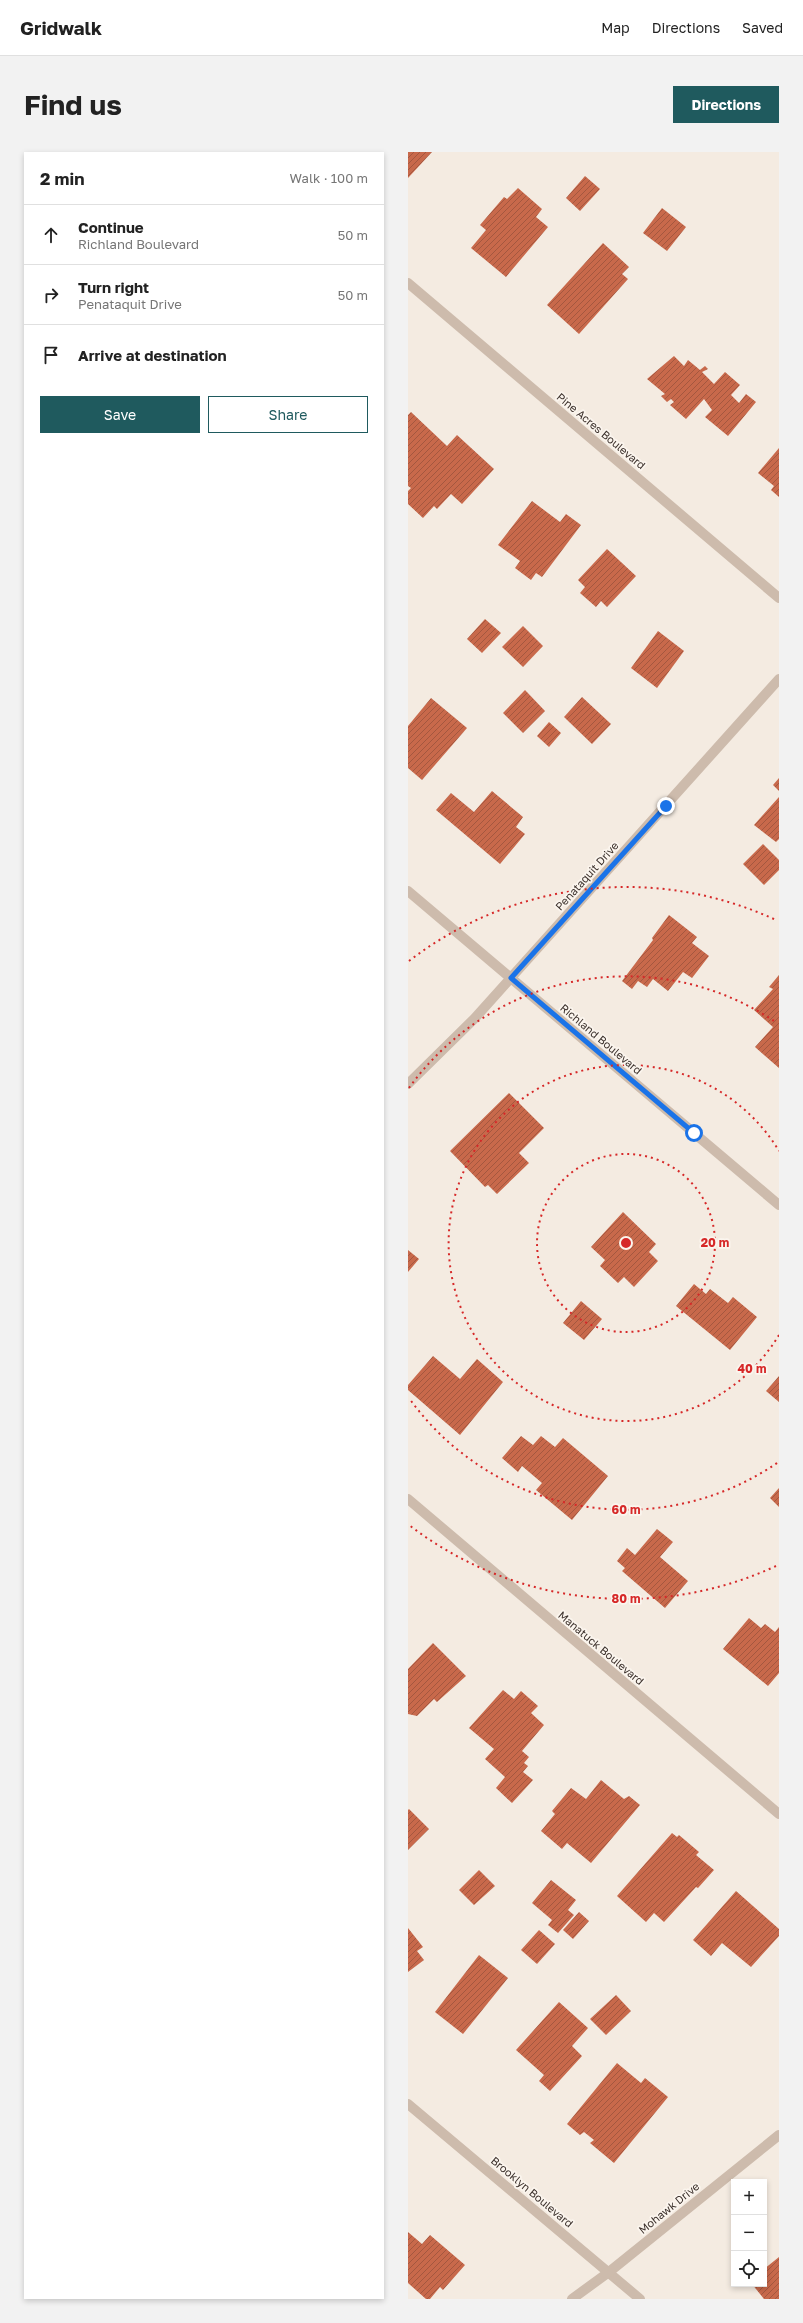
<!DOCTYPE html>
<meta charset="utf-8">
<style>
body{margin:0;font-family:"Golos Text",sans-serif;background:#f2f2f2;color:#222}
.controls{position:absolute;right:12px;bottom:12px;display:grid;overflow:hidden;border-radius:0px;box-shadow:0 2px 6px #0003}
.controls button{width:36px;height:36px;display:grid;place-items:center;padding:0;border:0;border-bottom:1px solid #e0e0e0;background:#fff;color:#222;font:20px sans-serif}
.stop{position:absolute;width:12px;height:12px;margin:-9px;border:3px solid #1a73e8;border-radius:50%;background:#fff}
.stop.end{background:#1a73e8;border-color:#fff;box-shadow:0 1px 4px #0008}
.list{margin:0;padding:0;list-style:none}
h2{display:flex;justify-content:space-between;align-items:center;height:52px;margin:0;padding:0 16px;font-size:17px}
h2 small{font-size:13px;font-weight:400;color:#767676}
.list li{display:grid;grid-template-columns:26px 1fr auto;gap:12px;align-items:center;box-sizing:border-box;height:60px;padding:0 16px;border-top:1px solid #e0e0e0}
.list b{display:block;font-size:15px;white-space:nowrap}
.list p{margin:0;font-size:13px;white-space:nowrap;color:#767676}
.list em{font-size:13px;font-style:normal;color:#767676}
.actions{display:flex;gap:8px;padding:12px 16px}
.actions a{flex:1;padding:9px 0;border:1px solid #1f5a5e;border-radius:0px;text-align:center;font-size:14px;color:#1f5a5e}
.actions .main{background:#1f5a5e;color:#fff}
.icon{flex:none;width:22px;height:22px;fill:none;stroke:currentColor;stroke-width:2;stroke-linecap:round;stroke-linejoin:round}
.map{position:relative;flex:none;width:371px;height:2147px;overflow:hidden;border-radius:0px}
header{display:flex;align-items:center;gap:24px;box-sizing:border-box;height:56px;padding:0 20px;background:#fff;border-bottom:1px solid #e0e0e0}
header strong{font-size:19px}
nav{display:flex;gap:22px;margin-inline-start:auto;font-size:14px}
.intro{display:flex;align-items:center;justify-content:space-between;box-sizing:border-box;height:96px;padding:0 24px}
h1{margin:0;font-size:28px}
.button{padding:10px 18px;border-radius:0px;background:#1f5a5e;color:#fff;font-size:14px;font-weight:700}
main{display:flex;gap:24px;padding:0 24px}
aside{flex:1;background:#fff;border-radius:0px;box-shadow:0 2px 6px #0003}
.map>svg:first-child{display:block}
.building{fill:url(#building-hatch)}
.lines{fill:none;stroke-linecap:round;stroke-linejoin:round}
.street{stroke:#cdbbac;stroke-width:10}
.route{stroke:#1a73e8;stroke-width:5}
.ring{fill:none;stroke:#d62828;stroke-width:2;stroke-dasharray:2 4}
.labels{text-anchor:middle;stroke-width:3.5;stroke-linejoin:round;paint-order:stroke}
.street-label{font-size:11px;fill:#3b302b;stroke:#fbf5ee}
.centre{fill:#d62828;stroke:#fbf5ee;stroke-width:2}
.ring-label{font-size:12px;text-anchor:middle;font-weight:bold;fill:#d62828;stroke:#fbf5ee;stroke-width:3.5;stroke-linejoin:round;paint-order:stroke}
</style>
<header>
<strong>Gridwalk</strong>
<nav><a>Map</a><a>Directions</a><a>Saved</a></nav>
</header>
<div class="intro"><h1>Find us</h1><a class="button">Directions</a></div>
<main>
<aside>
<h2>2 min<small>Walk · 100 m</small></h2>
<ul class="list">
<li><svg class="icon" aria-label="ahead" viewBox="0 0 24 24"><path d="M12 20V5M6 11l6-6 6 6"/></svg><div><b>Continue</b><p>Richland Boulevard</p></div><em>50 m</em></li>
<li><svg class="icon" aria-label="right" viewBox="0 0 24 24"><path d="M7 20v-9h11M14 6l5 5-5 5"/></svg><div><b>Turn right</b><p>Penataquit Drive</p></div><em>50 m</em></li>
<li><svg class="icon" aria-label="arrive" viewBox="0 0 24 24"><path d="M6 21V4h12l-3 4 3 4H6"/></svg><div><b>Arrive at destination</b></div></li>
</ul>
<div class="actions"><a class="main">Save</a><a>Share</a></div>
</aside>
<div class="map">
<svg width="371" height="2147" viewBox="0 0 371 2147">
<defs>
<pattern id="building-hatch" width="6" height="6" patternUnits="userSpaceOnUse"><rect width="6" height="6" fill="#c8694b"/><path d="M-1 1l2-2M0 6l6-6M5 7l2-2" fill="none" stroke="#a4573f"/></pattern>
</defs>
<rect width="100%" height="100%" fill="#f4ebe1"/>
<!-- building -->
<g class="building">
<path d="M0,0H24L0,26Z"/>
<path d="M177,24L192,37L172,59L158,46Z"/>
<path d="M110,36L134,57L128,65L140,75L98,125L63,96L78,78L72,73L96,45L99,47Z"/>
<path d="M254,56L278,75L259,99L235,81Z"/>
<path d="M195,91L221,115L214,122L220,127L171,182L139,153Z"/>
<path d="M266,204L276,214L280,208L292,218L297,214L300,217L294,220L306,232L317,220L332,233L323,243L331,251L338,242L348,250L320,284L297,265L304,258L296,247L278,267L262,253L266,250L263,247L259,250L253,244L257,242L239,227Z"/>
<path d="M3,260L39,294L49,283L86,317L54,352L43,342L29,357L26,354L15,366L0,352V339L3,336L0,334V263Z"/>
<path d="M371,296V345L363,338L366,334L350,321Z"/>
<path d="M124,349L152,370L158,362L173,373L134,425L128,421L123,428L107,416L112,409L90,393Z"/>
<path d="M199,397L228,424L199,455L193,449L188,455L172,441L177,435L170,428Z"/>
<path d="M77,467L93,481L74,501L59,487Z"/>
<path d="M115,474L135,494L115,515L94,495Z"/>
<path d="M250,479L276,499L249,536L223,516Z"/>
<path d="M117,538L137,559L115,581L95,561Z"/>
<path d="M174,545L203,572L184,592L156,565Z"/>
<path d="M23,546L59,576L14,628L0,616V574Z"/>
<path d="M141,570L153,581L141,595L129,584Z"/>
<path d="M371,626V639L365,633Z"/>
<path d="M84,639L115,665L108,675L117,682L92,712L28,658L43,641L66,660Z"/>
<path d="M371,645V687L368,690L346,673Z"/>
<path d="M355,692L371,708V718L356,733L335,712Z"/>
<path d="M261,763L289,785L284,791L301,804L284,826L275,820L260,839L245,827L239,835L230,829L224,837L214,829L245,788L244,786Z"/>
<path d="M371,823V916L347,895L365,875L346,858L365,837L361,835Z"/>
<path d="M101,941L136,976L111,1001L121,1011L89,1042L80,1033L77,1035L42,999Z"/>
<path d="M215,1060L248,1092L241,1100L250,1109L226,1135L216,1125L210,1131L192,1114L197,1108L183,1095Z"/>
<path d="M0,1098L11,1107L0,1120Z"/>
<path d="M286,1132L298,1142L302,1137L320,1151L325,1145L349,1165L322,1198L268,1154Z"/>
<path d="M173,1149L194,1167L176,1188L155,1171Z"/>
<path d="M25,1204L52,1227L69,1207L95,1230L52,1283L0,1238V1233Z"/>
<path d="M371,1224V1250L358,1239Z"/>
<path d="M113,1284L125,1293L133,1284L147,1295L155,1286L200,1324L164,1368L128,1338L134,1331L114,1314L110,1320L94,1306Z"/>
<path d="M371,1336V1355L362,1346Z"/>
<path d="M249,1377L265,1390L252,1405L280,1429L257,1456L214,1419L217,1416L209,1409L219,1396L227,1403Z"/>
<path d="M341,1466L353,1476L357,1472L367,1480L371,1475V1521L360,1534L315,1497Z"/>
<path d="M25,1491L58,1524L29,1550L26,1547L9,1564L0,1562V1517Z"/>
<path d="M95,1538L106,1547L113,1539L130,1554L123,1561L136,1573L114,1599L121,1605L116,1611L120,1614L115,1620L125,1628L104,1651L88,1636L97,1625L77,1607L86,1597L61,1576Z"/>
<path d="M193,1628L216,1647L221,1644L232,1653L183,1711L159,1691L154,1697L133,1679L147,1662L144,1659L163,1636L178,1647Z"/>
<path d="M1,1657L21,1677L0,1698V1658Z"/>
<path d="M264,1681L269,1685L271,1683L291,1700L288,1703L306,1718L290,1736L288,1735L256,1770L246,1761L238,1770L209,1744Z"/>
<path d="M71,1718L87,1734L66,1753L51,1738Z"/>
<path d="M143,1728L168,1748L160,1758L166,1763L150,1781L140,1773L144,1768L124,1751Z"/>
<path d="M328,1739L371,1777V1784L343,1815L314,1791L303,1804L285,1788Z"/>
<path d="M171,1760L181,1769L165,1787L155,1778Z"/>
<path d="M0,1776L15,1795L9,1799L16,1808L0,1820Z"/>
<path d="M131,1778L147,1792L129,1812L113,1798Z"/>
<path d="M71,1803L100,1826L55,1882L27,1860Z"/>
<path d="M208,1843L223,1859L198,1883L182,1867Z"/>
<path d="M151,1850L180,1876L164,1894L174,1904L142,1939L131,1929L136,1923L108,1898Z"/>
<path d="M209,1911L233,1931L237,1926L260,1945L206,2011L182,1991L186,1988L176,1980L172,1983L159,1972Z"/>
<path d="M0,2080L14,2092L22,2083L57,2113L35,2138L32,2135L22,2147H18L0,2131Z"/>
<path d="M371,2105V2147H356L344,2132H356V2117Z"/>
</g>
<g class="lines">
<!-- street -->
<g class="street">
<path d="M0,131L371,446"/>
<path d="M0,739L371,1053"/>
<path d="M0,932L66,867L371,527"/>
<path d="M0,1347L371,1662"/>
<path d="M0,1952L232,2147"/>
<path d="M164,2147L201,2120L371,1983"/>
</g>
</g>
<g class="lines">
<!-- route -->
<path class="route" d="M258,654L103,826L286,981"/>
</g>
<!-- distance rings -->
<g class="ring">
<circle cx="218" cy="1091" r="89"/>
<path d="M371 1183A178 178 0 1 1 371 999"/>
<path d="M369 1311A267 267 0 0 1 1 1246M1 936A267 267 0 0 1 369 871"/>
<path d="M368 1414A356 356 0 0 1 1 1373M1 809A356 356 0 0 1 368 768"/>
</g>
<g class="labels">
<!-- street labels -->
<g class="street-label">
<text transform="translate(193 279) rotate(40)" y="4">Pine Acres Boulevard</text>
<text transform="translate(179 724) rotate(-48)" y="4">Penataquit Drive</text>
<text transform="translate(193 887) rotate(40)" y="4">Richland Boulevard</text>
<text transform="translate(193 1496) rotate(40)" y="4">Manatuck Boulevard</text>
<text transform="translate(124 2040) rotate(40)" y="4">Brooklyn Boulevard</text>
<text transform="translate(261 2056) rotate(-39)" y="4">Mohawk Drive</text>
</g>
</g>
<circle cx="218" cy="1091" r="6" class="centre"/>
<g class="ring-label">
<text x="307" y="1095">20 m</text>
<text x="344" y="1221">40 m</text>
<text x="218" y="1362">60 m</text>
<text x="218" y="1451">80 m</text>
</g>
</svg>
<div class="controls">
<button>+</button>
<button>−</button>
<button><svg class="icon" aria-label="locate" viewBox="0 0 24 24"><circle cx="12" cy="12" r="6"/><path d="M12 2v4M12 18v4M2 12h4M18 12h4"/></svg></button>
</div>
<div class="stop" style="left:286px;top:981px"></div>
<div class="stop end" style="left:258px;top:654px"></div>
</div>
</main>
